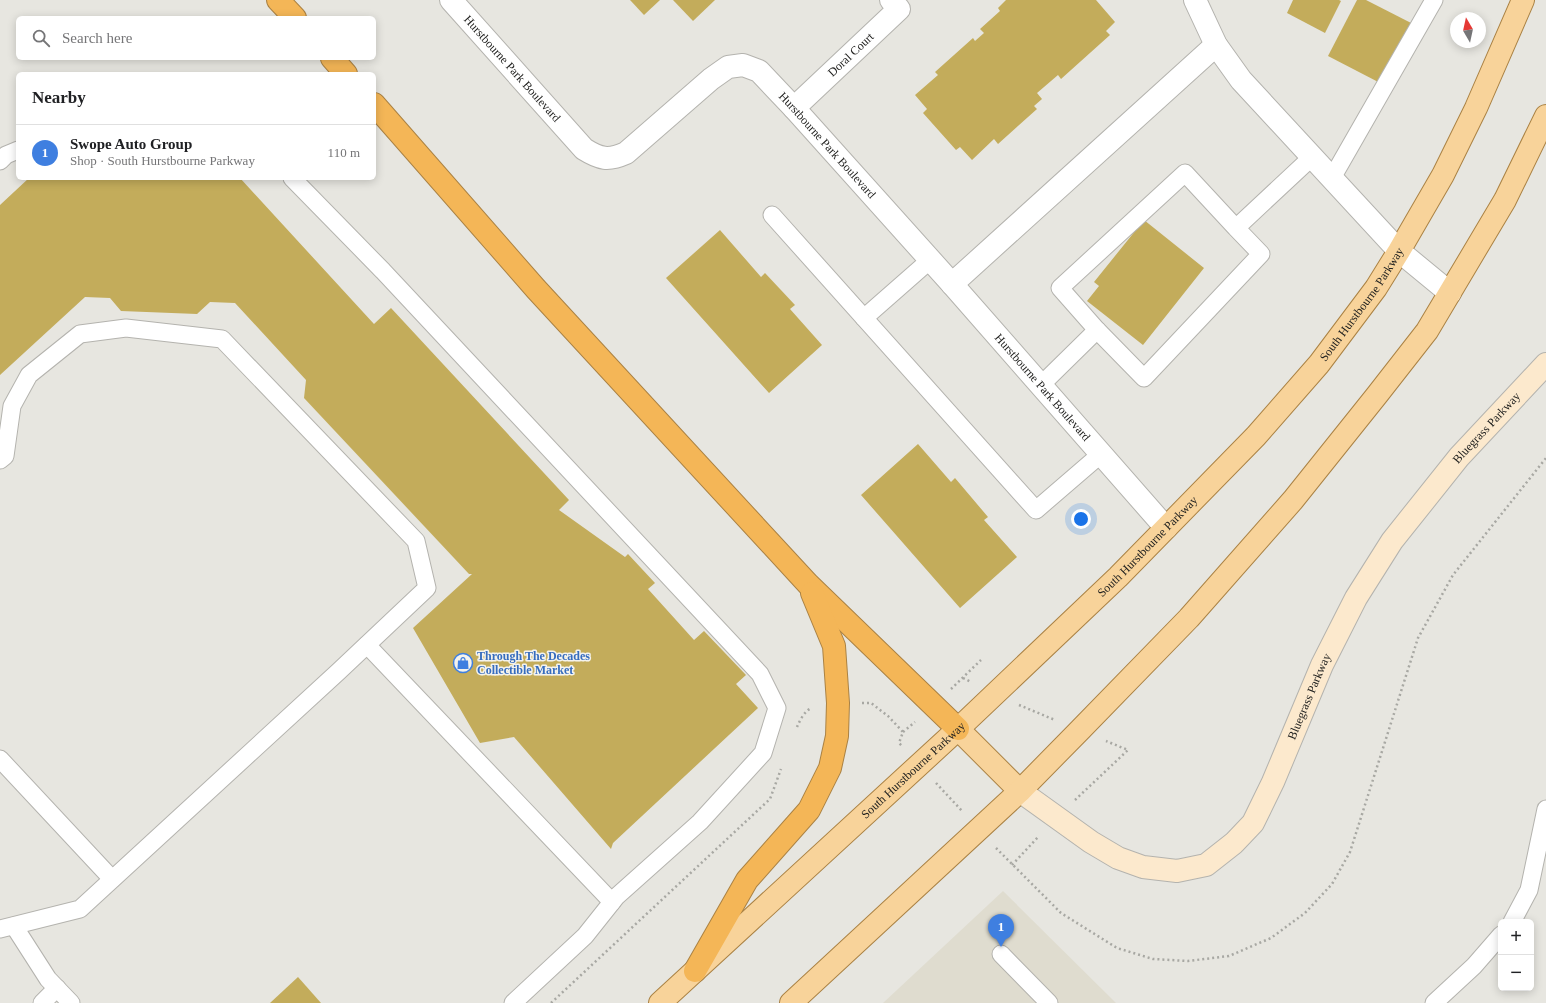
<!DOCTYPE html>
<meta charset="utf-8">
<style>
body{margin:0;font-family:"Times New Roman",serif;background:#f6f6f6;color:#202124}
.controls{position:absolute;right:12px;bottom:12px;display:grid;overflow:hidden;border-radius:6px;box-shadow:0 2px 10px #0003}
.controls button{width:36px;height:36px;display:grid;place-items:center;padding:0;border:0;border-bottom:1px solid #e0e0e0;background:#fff;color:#202124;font:20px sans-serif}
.compass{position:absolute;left:1450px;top:12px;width:36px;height:36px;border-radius:50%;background:#fff;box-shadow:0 2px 10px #0003;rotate:351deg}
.you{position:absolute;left:1081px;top:519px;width:14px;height:14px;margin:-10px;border:3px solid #fff;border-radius:50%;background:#1a73e8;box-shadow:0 0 0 6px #1a73e833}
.badge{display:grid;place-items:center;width:26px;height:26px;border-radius:50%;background:#111827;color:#fff;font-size:13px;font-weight:700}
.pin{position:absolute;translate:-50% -33px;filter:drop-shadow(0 1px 2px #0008)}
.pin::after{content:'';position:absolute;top:21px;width:14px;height:12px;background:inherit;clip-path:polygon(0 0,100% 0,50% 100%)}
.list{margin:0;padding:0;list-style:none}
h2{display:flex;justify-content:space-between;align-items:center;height:52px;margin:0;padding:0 16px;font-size:17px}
h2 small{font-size:13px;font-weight:400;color:#757577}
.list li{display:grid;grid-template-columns:26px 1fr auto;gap:12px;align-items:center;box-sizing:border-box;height:56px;padding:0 16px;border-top:1px solid #e0e0e0}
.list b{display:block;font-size:15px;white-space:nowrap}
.list p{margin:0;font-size:13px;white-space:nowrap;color:#757577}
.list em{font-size:13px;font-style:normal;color:#757577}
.icon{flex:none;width:22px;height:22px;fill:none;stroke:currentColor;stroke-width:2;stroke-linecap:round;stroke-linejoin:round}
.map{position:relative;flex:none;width:1546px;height:1003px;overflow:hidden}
.search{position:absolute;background:#fff;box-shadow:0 2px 10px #0003;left:16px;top:16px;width:360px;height:44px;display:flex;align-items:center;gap:10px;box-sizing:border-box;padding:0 14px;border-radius:6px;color:#757577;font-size:15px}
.panel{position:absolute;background:#fff;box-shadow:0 2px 10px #0003;left:16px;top:72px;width:360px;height:108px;border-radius:6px}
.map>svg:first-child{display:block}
.built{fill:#dfdccf}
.building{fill:#c3ac5b}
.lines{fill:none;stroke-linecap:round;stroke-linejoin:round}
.lane-casing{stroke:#b4b3ae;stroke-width:19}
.street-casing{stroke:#b4b3ae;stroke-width:24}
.secondary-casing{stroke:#b4b3ae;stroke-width:24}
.primary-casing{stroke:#aa8244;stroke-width:24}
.highway-casing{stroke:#aa8244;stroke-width:24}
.path{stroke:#a8a8a3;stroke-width:2.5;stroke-dasharray:2 3;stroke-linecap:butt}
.lane{stroke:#fff;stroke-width:17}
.street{stroke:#fff;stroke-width:22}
.secondary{stroke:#fce9cd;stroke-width:22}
.primary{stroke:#f8d39a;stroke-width:22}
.highway{stroke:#f4b657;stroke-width:22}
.labels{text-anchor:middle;stroke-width:3;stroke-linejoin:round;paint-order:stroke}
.street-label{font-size:12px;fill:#222220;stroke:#f4f3ed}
.shop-label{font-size:12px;font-weight:bold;fill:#366cbe;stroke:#f4f3ed;text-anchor:start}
</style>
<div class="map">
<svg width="1546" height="1003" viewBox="0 0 1546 1003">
<rect width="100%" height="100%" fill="#e7e6e0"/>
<!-- built -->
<path class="built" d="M1003,891L1116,1003H883Z"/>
<!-- building -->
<g class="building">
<path d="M630,0H660L644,15Z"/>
<path d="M673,0H715L693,21Z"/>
<path d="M1006,0H1096L1115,22L1106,31L1110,35L1061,79L1058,75L1037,93L1042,99L1034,106L1037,109L998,144L994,139L972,160L960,147L956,150L923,113L927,109L915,95L938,75L935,72L973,38L975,41L984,33L980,29L1000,11L998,8Z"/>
<path d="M1293,0H1339L1341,1L1325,33L1287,13Z"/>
<path d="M1357,0H1366L1415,25L1384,85L1328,56Z"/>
<path d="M29,178H240L374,324L391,308L569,500L559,510L625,557L628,554L655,583L648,589L694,640L704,631L746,675L736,684L758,708L613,843L611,849L514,737L480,743L413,628L472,574H469L304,398L306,380L235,303L210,302L197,314L121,311L110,298L85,297L0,375V205Z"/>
<path d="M1144,220L1204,268L1143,345L1087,301L1099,286L1094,282Z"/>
<path d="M720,230L761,277L765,273L795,305L790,309L822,345L769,393L666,278Z"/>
<path d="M918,444L951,482L955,478L988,517L984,520L1017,557L960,608L861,495Z"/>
<path d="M298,977L321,1003H270Z"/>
</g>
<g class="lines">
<defs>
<g id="lane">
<path d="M0,161L6,155L18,150"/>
<path d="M292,178L383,271L760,674L777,708L763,753L700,822L616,897L585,936L513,1003"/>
<path d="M1332,178L1434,0"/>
<path d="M772,215L1036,510L1101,454"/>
<path d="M1236,228L1261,254L1144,378L1097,330L1060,288L1185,173L1236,228L1312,157"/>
<path d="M864,318L930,260"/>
<path d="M1041,385L1097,330"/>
<path d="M0,460L5,456L12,406L29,375L80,334L126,328L222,339L416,541L427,588L338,672L80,909L0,929"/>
<path d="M367,645L612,902"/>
<path d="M0,759L112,879"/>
<path d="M1512,922L1529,890L1546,809"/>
<path d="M14,926L48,979L71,1003"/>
<path d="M1001,954L1049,1003"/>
<path d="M42,1003L57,988"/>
<path d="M1434,1003L1474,966L1501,935"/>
</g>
<g id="street">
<path id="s1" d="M451,0L584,149C600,159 608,161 626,153L711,79L728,67L743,65L759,71L794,108L952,284L1166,528"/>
<path d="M1195,0L1216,45L1241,80L1399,251L1450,293"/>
<path id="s2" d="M794,108L899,9L891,0"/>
<path d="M952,284L1216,45"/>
</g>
<g id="secondary">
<path id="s3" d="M1020,791L1091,842L1118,858L1143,867L1177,871L1206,865L1234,843L1253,823L1273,782L1322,665L1356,598L1392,541L1459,457L1546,364"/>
</g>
<g id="primary">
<path d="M958,729L1020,791"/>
<path id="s4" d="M660,1003L958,729L1118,577L1256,436L1319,364L1376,288L1399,251L1443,175L1476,108L1523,0"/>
<path d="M791,1003L1020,791L1080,730L1189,618L1293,500L1377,395L1427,331L1505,200L1546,116"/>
</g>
<g id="highway">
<path d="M278,0L295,18"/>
<path d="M332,58L346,74"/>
<path d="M374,104L536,289L808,584L958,729"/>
<path d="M695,971L747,880L809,810L830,768L837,736L838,703L834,646L812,593"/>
</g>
</defs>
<!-- lane casing -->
<use href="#lane" class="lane-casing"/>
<!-- street casing -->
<use href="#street" class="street-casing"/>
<!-- secondary casing -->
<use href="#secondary" class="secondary-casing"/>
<!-- primary casing -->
<use href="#primary" class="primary-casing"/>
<!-- highway casing -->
<use href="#highway" class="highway-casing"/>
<!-- path -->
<g class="path">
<path d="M963,678L971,682"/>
<path d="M951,689L981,660"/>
<path d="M862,703H871L888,716L903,732L899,743L903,747"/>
<path d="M1019,705L1055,720"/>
<path d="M797,727C800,720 805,710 812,708"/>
<path d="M903,732L915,722"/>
<path d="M936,783L963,812"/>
<path d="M1075,800L1128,750L1106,741"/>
<path d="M996,848L1061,913L1117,948L1153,959L1188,961L1229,956L1271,938L1305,913L1332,884L1350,852L1418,638L1453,575L1546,458"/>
<path d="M1012,865L1039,836"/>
<path d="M551,1003L770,799L781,769"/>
</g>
<!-- lane -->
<use href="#lane" class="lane"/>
<!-- street -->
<use href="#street" class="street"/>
<!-- secondary -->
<use href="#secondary" class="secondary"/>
<!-- primary -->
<use href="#primary" class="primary"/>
<!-- highway -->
<use href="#highway" class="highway"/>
</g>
<!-- icons -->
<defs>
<symbol id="shop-ring" viewBox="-11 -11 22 22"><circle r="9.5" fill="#f4f3ed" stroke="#3f7fe0" stroke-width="1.5"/><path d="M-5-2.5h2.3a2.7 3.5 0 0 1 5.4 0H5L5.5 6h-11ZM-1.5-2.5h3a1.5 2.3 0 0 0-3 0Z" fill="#3f7fe0"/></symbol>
</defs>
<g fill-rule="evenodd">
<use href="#shop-ring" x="452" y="652" width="22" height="22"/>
</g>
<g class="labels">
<!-- street labels -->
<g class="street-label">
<text dy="4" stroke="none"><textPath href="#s2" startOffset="78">Doral Court</textPath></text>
<text dy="4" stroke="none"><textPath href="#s1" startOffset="92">Hurstbourne Park Boulevard</textPath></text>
<text dy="4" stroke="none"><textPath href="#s1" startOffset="511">Hurstbourne Park Boulevard</textPath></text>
<text dy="4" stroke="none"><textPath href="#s4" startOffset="992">South Hurstbourne Parkway</textPath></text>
<text dy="4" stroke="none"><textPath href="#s1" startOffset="835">Hurstbourne Park Boulevard</textPath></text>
<text dy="4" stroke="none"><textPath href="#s3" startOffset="735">Bluegrass Parkway</textPath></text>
<text dy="4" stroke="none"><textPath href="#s4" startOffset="668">South Hurstbourne Parkway</textPath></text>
<text dy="4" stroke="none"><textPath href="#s3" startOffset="411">Bluegrass Parkway</textPath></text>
<text dy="4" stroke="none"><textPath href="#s4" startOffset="344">South Hurstbourne Parkway</textPath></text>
</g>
<!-- shop labels -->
<g class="shop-label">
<text x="477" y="660">Through The Decades<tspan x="477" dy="14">Collectible Market</tspan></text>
</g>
</g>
</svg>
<div class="controls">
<button>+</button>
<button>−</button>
</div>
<svg class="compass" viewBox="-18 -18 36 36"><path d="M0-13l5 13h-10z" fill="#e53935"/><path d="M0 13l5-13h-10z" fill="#757577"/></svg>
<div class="you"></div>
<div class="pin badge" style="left:1001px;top:947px;background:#3f7fe0">1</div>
<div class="search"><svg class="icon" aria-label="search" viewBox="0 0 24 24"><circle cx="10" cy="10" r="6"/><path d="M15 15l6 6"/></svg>Search here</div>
<section class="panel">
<h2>Nearby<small></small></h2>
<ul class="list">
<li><span class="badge" style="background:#3f7fe0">1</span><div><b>Swope Auto Group</b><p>Shop · South Hurstbourne Parkway</p></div><em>110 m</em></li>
</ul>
</section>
</div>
